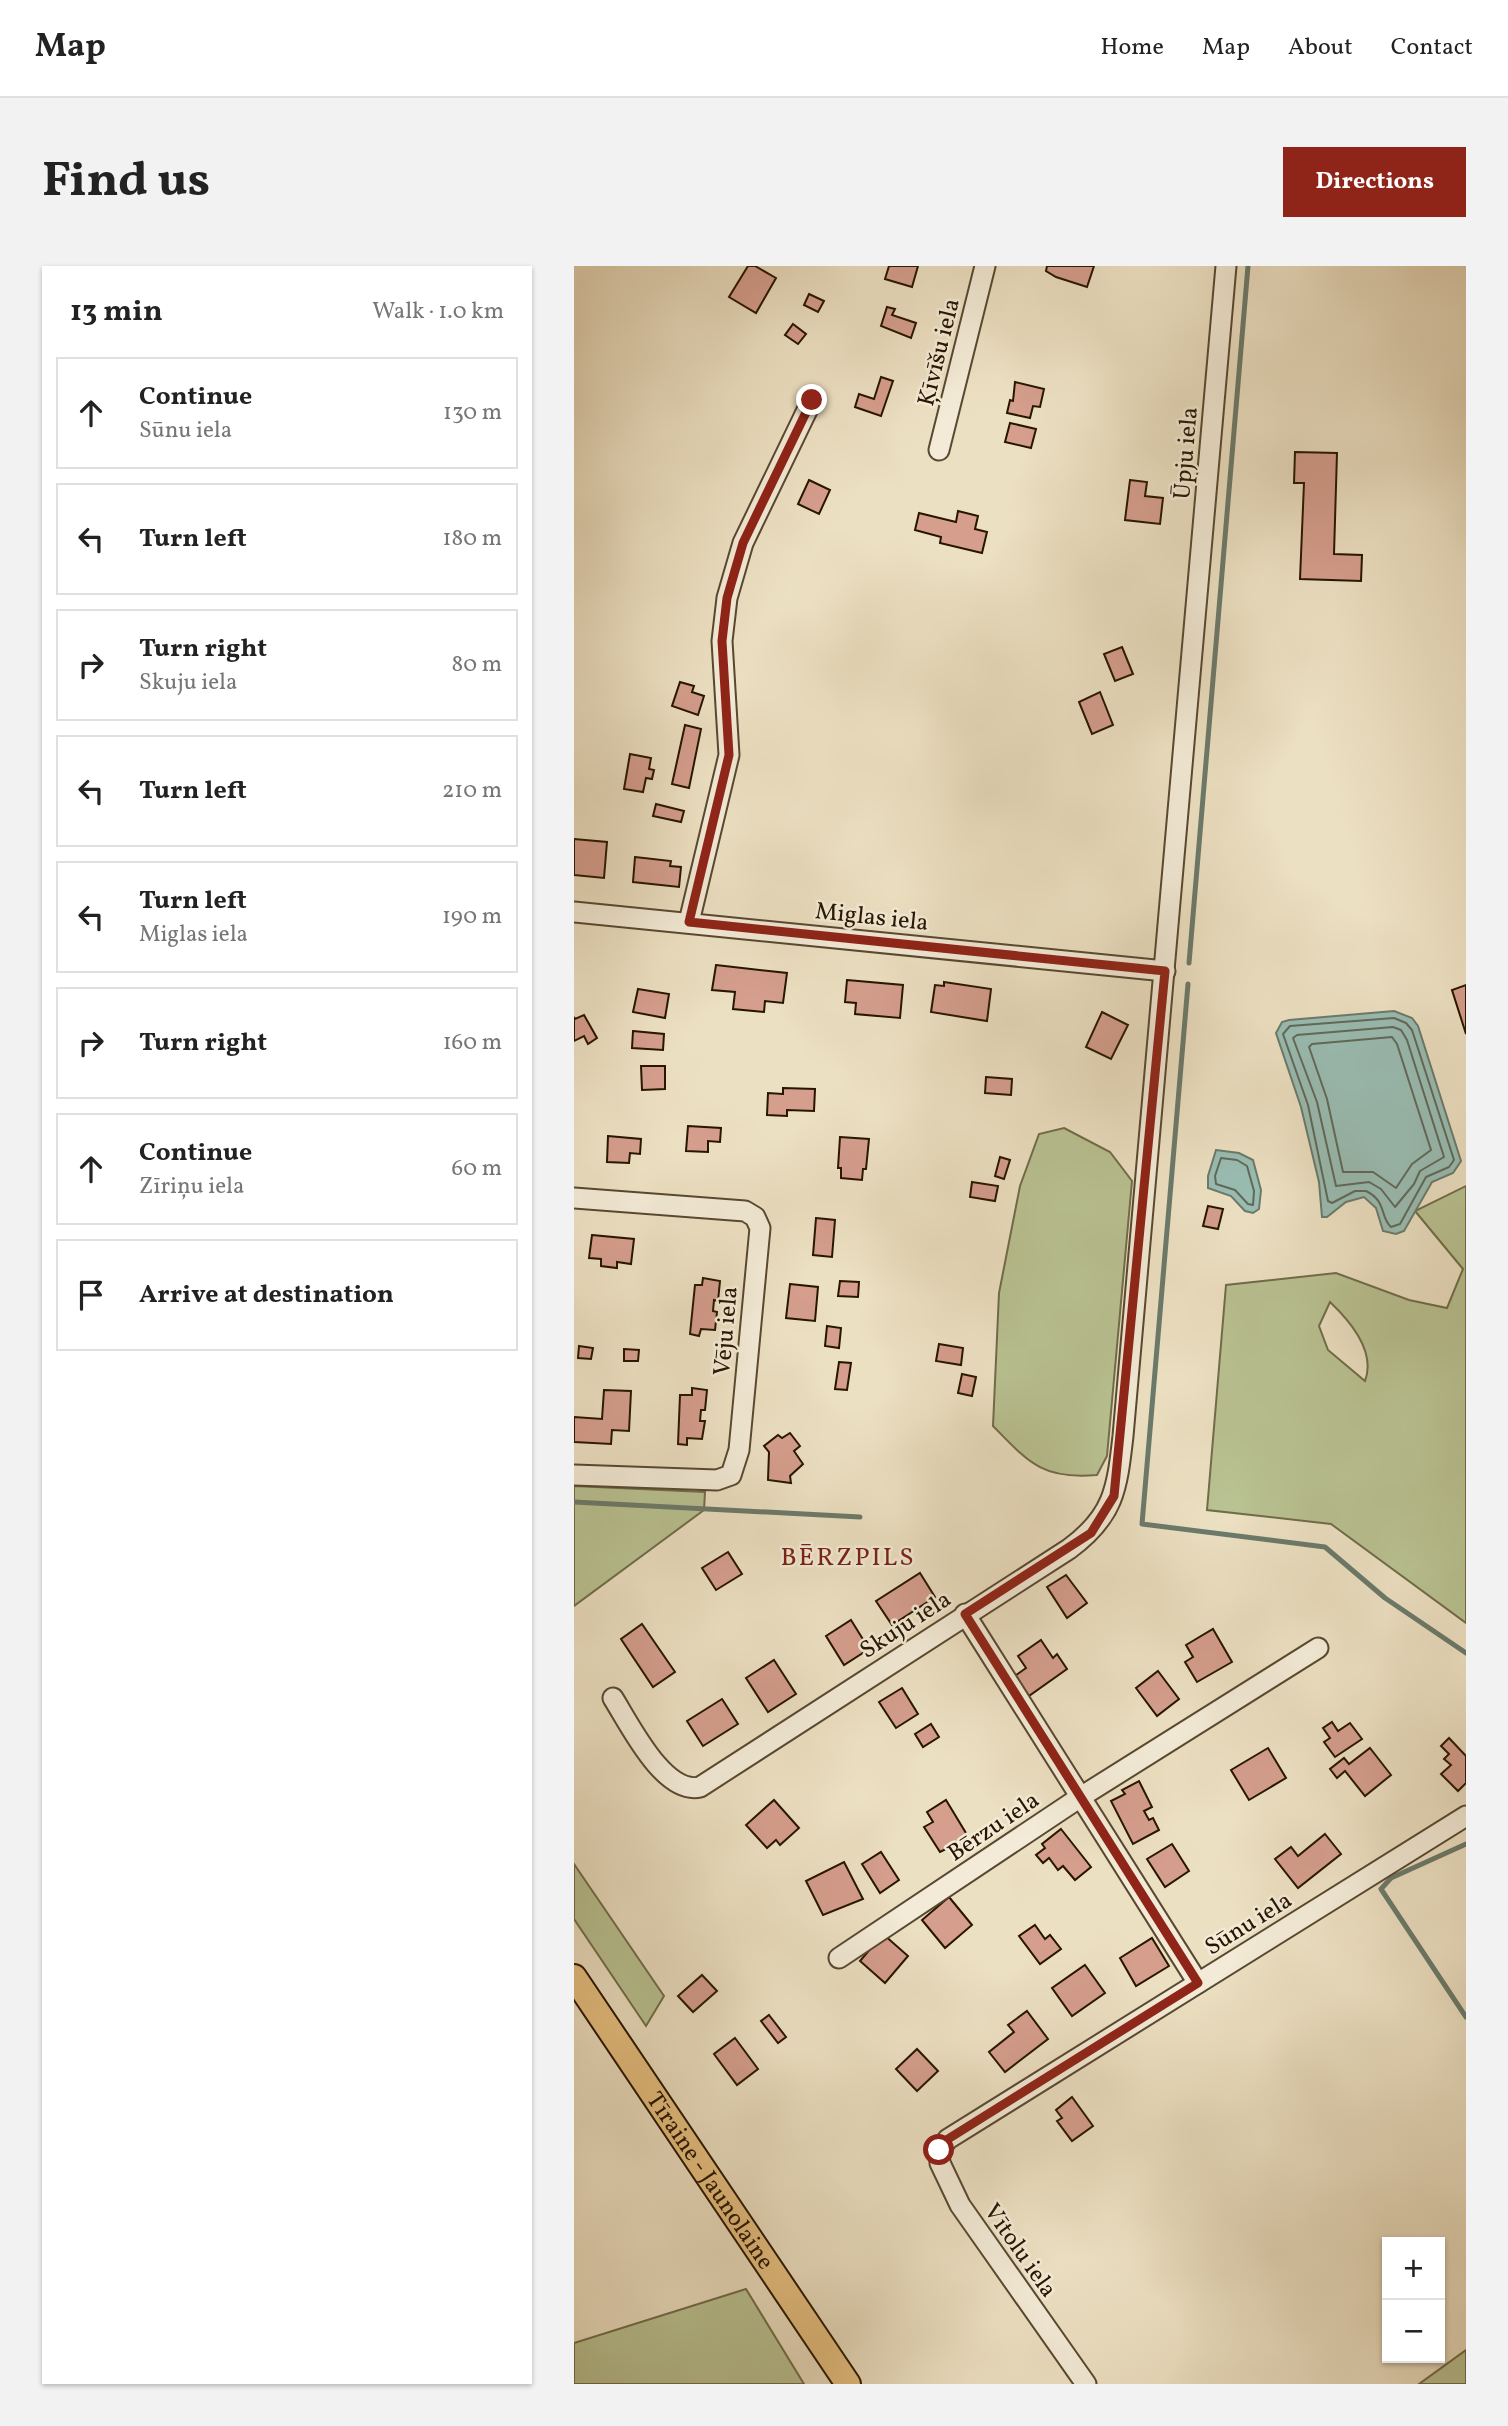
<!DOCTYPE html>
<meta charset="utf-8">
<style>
body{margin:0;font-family:Vollkorn,serif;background:#f2f2f2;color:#222}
.controls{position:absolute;right:21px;bottom:21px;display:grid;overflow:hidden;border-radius:0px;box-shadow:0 2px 5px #0004}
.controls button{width:63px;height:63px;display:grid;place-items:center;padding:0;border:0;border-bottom:2px solid #e0e0e0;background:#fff;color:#222;font:35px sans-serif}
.stop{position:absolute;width:21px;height:21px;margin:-16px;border:5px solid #8f2418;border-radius:50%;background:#fff}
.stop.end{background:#8f2418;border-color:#fff;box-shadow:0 2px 7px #0008}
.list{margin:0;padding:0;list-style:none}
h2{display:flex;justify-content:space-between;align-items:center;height:91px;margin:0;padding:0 28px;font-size:30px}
h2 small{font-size:23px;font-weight:400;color:#767676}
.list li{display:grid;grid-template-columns:46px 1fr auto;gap:21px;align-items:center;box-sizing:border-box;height:112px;margin:0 14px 14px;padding:0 14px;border:2px solid #e0e0e0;border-radius:0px}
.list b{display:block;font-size:26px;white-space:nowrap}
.list p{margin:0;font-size:23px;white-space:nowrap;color:#767676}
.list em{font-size:23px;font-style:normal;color:#767676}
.icon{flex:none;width:38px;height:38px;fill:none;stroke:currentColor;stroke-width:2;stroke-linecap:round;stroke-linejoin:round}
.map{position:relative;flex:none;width:892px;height:2118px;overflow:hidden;border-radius:0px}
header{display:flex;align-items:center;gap:42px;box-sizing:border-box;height:98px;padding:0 35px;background:#fff;border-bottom:2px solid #e0e0e0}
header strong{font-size:33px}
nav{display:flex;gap:38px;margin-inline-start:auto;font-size:24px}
.intro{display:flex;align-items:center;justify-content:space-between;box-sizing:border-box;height:168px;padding:0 42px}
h1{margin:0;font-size:49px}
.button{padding:18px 32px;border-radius:0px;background:#8f2418;color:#fff;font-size:24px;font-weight:700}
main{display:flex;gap:42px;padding:0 42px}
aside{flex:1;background:#fff;border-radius:0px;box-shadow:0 2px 5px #0004}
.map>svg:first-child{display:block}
.green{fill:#b9c292;stroke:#706c49;stroke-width:2;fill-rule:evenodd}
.water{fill:#99bdb3;stroke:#6b7a6b;stroke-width:2}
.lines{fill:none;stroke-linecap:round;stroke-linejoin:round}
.shore{stroke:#60695a;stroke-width:2}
.stream{stroke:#6b7a6b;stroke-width:5}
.building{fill:#d59e8d;stroke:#271500;stroke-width:2}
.minor-casing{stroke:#584830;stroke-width:23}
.major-casing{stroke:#271500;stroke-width:28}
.minor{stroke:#f3ebd7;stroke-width:19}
.major{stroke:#e6c081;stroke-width:24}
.route{stroke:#8f2418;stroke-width:9}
.labels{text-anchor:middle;stroke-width:5;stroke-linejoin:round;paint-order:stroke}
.street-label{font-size:24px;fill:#271500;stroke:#f3ebd7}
.neighbourhood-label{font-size:26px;letter-spacing:2px;fill:#7a1f14;stroke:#f3ebd7}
</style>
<header>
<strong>Map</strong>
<nav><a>Home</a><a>Map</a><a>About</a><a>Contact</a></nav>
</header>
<div class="intro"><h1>Find us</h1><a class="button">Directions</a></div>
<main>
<aside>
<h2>13 min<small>Walk · 1.0 km</small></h2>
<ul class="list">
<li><svg class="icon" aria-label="ahead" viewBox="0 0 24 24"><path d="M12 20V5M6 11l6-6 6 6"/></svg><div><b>Continue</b><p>Sūnu iela</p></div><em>130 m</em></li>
<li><svg class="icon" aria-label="left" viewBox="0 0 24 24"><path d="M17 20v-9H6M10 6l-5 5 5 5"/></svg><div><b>Turn left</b></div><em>180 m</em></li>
<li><svg class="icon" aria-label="right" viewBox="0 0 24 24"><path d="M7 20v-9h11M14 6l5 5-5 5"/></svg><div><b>Turn right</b><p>Skuju iela</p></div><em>80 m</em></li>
<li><svg class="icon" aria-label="left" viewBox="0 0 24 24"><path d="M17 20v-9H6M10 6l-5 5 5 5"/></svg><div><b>Turn left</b></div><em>210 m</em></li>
<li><svg class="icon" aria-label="left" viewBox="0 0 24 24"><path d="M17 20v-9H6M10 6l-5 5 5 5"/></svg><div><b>Turn left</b><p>Miglas iela</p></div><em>190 m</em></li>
<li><svg class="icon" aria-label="right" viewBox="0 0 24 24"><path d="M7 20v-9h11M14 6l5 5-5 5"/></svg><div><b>Turn right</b></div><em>160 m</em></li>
<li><svg class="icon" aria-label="ahead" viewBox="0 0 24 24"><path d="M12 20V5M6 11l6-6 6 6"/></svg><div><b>Continue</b><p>Zīriņu iela</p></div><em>60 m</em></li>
<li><svg class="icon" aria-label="arrive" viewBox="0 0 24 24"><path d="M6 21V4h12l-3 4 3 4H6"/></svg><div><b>Arrive at destination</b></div></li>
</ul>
</aside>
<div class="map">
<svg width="892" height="2118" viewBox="0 0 892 2118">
<rect width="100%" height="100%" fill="#ece0c2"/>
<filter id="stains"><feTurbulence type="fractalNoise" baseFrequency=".00286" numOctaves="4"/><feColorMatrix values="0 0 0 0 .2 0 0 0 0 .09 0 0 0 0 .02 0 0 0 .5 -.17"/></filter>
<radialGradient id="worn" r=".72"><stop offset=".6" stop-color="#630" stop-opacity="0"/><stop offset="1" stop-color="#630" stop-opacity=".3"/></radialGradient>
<!-- green -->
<g class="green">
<path d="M490,862L536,886L558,915L533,1190L523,1209C469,1214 455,1197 419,1160L425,1027L446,920L465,868Z"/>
<path d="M892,920V1357L757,1258L633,1244L652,1019L762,1007L835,1034L873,1042L889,1003L841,945ZM756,1036C776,1055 802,1086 791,1115L754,1084L745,1060Z"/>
<path d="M0,1220L131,1226L130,1244L0,1340Z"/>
<path d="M0,1598L90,1730L72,1760L0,1653Z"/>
<path d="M172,2023L230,2118H0V2077Z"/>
<path d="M892,2084V2118H845Z"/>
</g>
<!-- water -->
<g class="water">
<path d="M820,745L838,752L844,760L887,895L879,907L858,916L830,965L822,968L809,965L802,942L790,931L772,936L753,951H748L745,916L727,841L702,767L708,756L715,754Z"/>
<path d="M642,884L665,887L679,894L687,924L685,943L679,947L671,945L657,930L634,922V910Z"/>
</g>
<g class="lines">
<!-- shore -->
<g class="shore">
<path d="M820,752L832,757L838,764L880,894L875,901L852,911L826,958L817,961C806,952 813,935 792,925H781L758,937L754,935L734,839L709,768L716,760Z"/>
<path d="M819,761L827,764L833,774L870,891L846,905L840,918L821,941L807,923L795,916L762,920L743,836L719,772L723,769Z"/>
<path d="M818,771L823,778L857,884L838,898L822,922L799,906H769L753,833L735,781L738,778Z"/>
<path d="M647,892L663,894L673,900L680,925L679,939L674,938L661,924L642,918L641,910Z"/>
</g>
<!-- stream -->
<g class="stream">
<path d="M615,697L674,0"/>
<path d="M614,718L568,1258L751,1281L811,1332L892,1387"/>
<path d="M0,1236L286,1251"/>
<path d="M892,1578L817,1612L807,1623L892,1751"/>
</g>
</g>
<!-- building -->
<g class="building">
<path d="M174,0H181L202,12L182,47L155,31Z"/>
<path d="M315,0H344L338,21L311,13Z"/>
<path d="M473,0H520L513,21L482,11L472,5Z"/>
<path d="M235,28L250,35L244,46L230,39Z"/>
<path d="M313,41L321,43L318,49L342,57L337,72L307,60Z"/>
<path d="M219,58L232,68L224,78L211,69Z"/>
<path d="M307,111L319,115L307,150L281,141L285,128L300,133Z"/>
<path d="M441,116L470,123L466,141L459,140L456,152L433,147L436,134L439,135Z"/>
<path d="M436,157L462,163L457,182L431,176Z"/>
<path d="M721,186L763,187L760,288L788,289L787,315L726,313L730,217H720Z"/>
<path d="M235,214L256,224L245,248L224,238Z"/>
<path d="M556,214L573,216L571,230L589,232L586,258L551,254Z"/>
<path d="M384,245L404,250L401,263L413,266L408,287L366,277L367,271L341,264L345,247L382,256Z"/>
<path d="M548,381L559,408L541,415L530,388Z"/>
<path d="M106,416L120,420L118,426L130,430L124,449L98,440Z"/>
<path d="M526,426L539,459L518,468L505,436Z"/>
<path d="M111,459L127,463L115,522L98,518Z"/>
<path d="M56,488L77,492L75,503L80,504L78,513L72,512L69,526L50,523Z"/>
<path d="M82,538L110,545L107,556L79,550Z"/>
<path d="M0,573L33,576L30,612L0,609Z"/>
<path d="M61,591L97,595L96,600L107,601L105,621L59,616Z"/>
<path d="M142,699L213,707L209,737L191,735L190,746L159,743L161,726L138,724Z"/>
<path d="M273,714L329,719L326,752L281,748L282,737L271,736Z"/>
<path d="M370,716L417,723L413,755L357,746L361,719L370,720Z"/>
<path d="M892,719V768L878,724Z"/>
<path d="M64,723L95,728L91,752L59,746Z"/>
<path d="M528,746L554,759L537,793L512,781Z"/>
<path d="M10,749L23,772L14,778L10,770L0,775V751L1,753Z"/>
<path d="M59,765L90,768L89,784L58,782Z"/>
<path d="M67,800H91V823L68,824Z"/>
<path d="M412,811L438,813L437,829L411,827Z"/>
<path d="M209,822L241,823L240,845L213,844V850L193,849L194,827L209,828Z"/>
<path d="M114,860L147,862L146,876L134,875V886L112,885Z"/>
<path d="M34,870L67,873L66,888L56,887L55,897L33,896Z"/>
<path d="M266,871L295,873L292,903H289L288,914L267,912V902H264Z"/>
<path d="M426,891L436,894L430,913L421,910Z"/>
<path d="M398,916L424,920L421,935L396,931Z"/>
<path d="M634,940L649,943L644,963L629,960Z"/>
<path d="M242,952L261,954L258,991L239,989Z"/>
<path d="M18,969L60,973L57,998L43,996V1002L27,1000V993L15,992Z"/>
<path d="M129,1012L146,1015L144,1035L140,1034L139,1045L143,1046L141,1064L127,1063L125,1070L116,1068L121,1019H128Z"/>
<path d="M266,1015L285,1016L284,1031L264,1030Z"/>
<path d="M216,1018L244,1021L241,1055L212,1052Z"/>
<path d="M253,1060L267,1062L265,1082L251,1080Z"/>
<path d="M365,1078L389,1082L387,1099L362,1095Z"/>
<path d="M5,1080L19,1082L17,1093L4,1092Z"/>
<path d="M50,1083L65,1084L64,1095H50Z"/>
<path d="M265,1096L277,1097L273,1124L261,1123Z"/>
<path d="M388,1108L402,1111L398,1130L384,1127Z"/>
<path d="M118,1122L133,1124L131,1144H127L126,1155H131L128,1173L113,1172V1179L104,1178L106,1129H118Z"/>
<path d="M30,1124L57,1125L55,1165L38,1164L37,1178L0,1176V1151L28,1153Z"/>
<path d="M216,1167L226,1180L220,1185L229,1198L216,1210L217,1217L194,1214L195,1186L190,1180L204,1169L208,1172Z"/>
<path d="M154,1286L168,1308L142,1324L128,1302Z"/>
<path d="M346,1307L361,1331L318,1359L302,1335Z"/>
<path d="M492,1309L513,1337L493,1352L473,1321Z"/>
<path d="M277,1354L295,1383L270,1399L252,1370Z"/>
<path d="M68,1358L101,1406L79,1421L47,1373Z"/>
<path d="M639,1363L658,1396L623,1416L611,1396L619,1391L612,1379Z"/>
<path d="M467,1374L479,1392L483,1388L493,1403L452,1432L438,1412L452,1402L444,1390Z"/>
<path d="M200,1394L222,1428L194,1446L172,1412Z"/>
<path d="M584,1405L605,1433L583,1450L562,1422Z"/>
<path d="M328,1422L344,1448L322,1462L305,1436Z"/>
<path d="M148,1433L164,1458L129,1480L113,1455Z"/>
<path d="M758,1456L764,1465L776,1457L788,1473L761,1491L750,1476L756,1472L749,1462Z"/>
<path d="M357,1458L365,1471L349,1481L341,1468Z"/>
<path d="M875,1472L892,1490V1517L884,1525L867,1508L877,1499L870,1493L875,1488L867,1480Z"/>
<path d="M694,1482L712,1512L675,1534L657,1504Z"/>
<path d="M796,1482L817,1509L791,1530L771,1505L763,1512L756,1503L770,1492L775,1498Z"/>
<path d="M565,1515L578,1541L570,1545L575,1554L579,1552L585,1564L559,1578L537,1535L551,1528L548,1524Z"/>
<path d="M200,1534L225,1562L206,1579L202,1574L193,1582L172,1559Z"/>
<path d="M372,1534L398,1577L378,1589L374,1582L366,1586L350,1561L359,1556L353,1546Z"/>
<path d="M487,1563L517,1601L501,1614L489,1600L484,1604L475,1592L469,1597L462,1589L471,1582L468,1578Z"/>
<path d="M751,1568L767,1588L724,1622L701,1593L717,1581L724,1590Z"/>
<path d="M598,1578L615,1605L591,1621L573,1593Z"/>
<path d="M307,1586L325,1614L306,1627L288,1598Z"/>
<path d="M270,1596L289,1633L249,1649L232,1615Z"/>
<path d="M375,1631L398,1659L371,1682L348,1654Z"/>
<path d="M461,1659L471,1673L476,1669L487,1683L466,1698L445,1670Z"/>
<path d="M309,1668L334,1690L311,1717L286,1695Z"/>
<path d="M578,1672L595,1700L562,1720L546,1692Z"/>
<path d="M511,1699L531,1727L498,1750L478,1722Z"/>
<path d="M128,1709L143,1725L119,1746L104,1730Z"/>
<path d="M453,1745L474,1773L431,1806L415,1786L440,1766L434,1759Z"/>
<path d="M195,1749L212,1771L204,1777L187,1755Z"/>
<path d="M161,1772L184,1803L163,1819L140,1788Z"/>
<path d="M343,1783L364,1805L343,1825L322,1803Z"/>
<path d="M498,1831L519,1860L498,1875L483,1855L488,1852L482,1844Z"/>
</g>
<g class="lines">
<defs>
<g id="minor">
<path d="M365,184L411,0"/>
<path d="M0,646L591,705"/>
<path d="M115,656L155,489L148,375L153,332L169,277L238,134"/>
<path d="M0,932L171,945L181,951L186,962L165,1184L157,1209L143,1214L0,1209"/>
<path d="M391,1348L624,1717"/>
<path d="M39,1432C56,1459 90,1529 126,1521L495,1283C540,1250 543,1223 549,1170L652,0"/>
<path d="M265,1692L505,1532L744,1382"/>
<path d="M512,2118L386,1939L366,1897L365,1884L374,1873L892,1550"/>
</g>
<g id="major">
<path id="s1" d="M0,1711L274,2118"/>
</g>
</defs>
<!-- minor casing -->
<use href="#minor" class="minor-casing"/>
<!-- major casing -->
<use href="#major" class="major-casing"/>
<!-- minor -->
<use href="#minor" class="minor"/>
<!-- major -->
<use href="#major" class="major"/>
</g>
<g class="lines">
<!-- route -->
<path class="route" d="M238,134L169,277L153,332L148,375L155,489L115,656L591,705L540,1230L517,1267L391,1348L624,1717L374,1873L365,1884"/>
</g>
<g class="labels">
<!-- street labels -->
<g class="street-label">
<text transform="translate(364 86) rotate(-76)" y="8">Ķīvīšu iela</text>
<text transform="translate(611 187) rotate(-85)" y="8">Ūpju iela</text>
<text transform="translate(298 650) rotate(6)" y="8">Miglas iela</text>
<text transform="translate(151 1065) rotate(-85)" y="8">Vēju iela</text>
<text transform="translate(331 1358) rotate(-33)" y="8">Skuju iela</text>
<text transform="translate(419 1560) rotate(-34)" y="8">Bērzu iela</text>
<text transform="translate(674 1657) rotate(-32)" y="8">Sūnu iela</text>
<text dy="8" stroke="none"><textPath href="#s1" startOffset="245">Tīraine - Jaunolaine</textPath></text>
<text transform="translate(447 1984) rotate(55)" y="8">Vītolu iela</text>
</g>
<!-- neighbourhood labels -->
<g class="neighbourhood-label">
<text x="274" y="1299">BĒRZPILS</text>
</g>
</g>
<rect width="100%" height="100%" filter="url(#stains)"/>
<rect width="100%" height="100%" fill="url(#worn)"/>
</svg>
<div class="controls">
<button>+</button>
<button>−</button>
</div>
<div class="stop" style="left:365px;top:1884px"></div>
<div class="stop end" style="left:238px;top:134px"></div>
</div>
</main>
